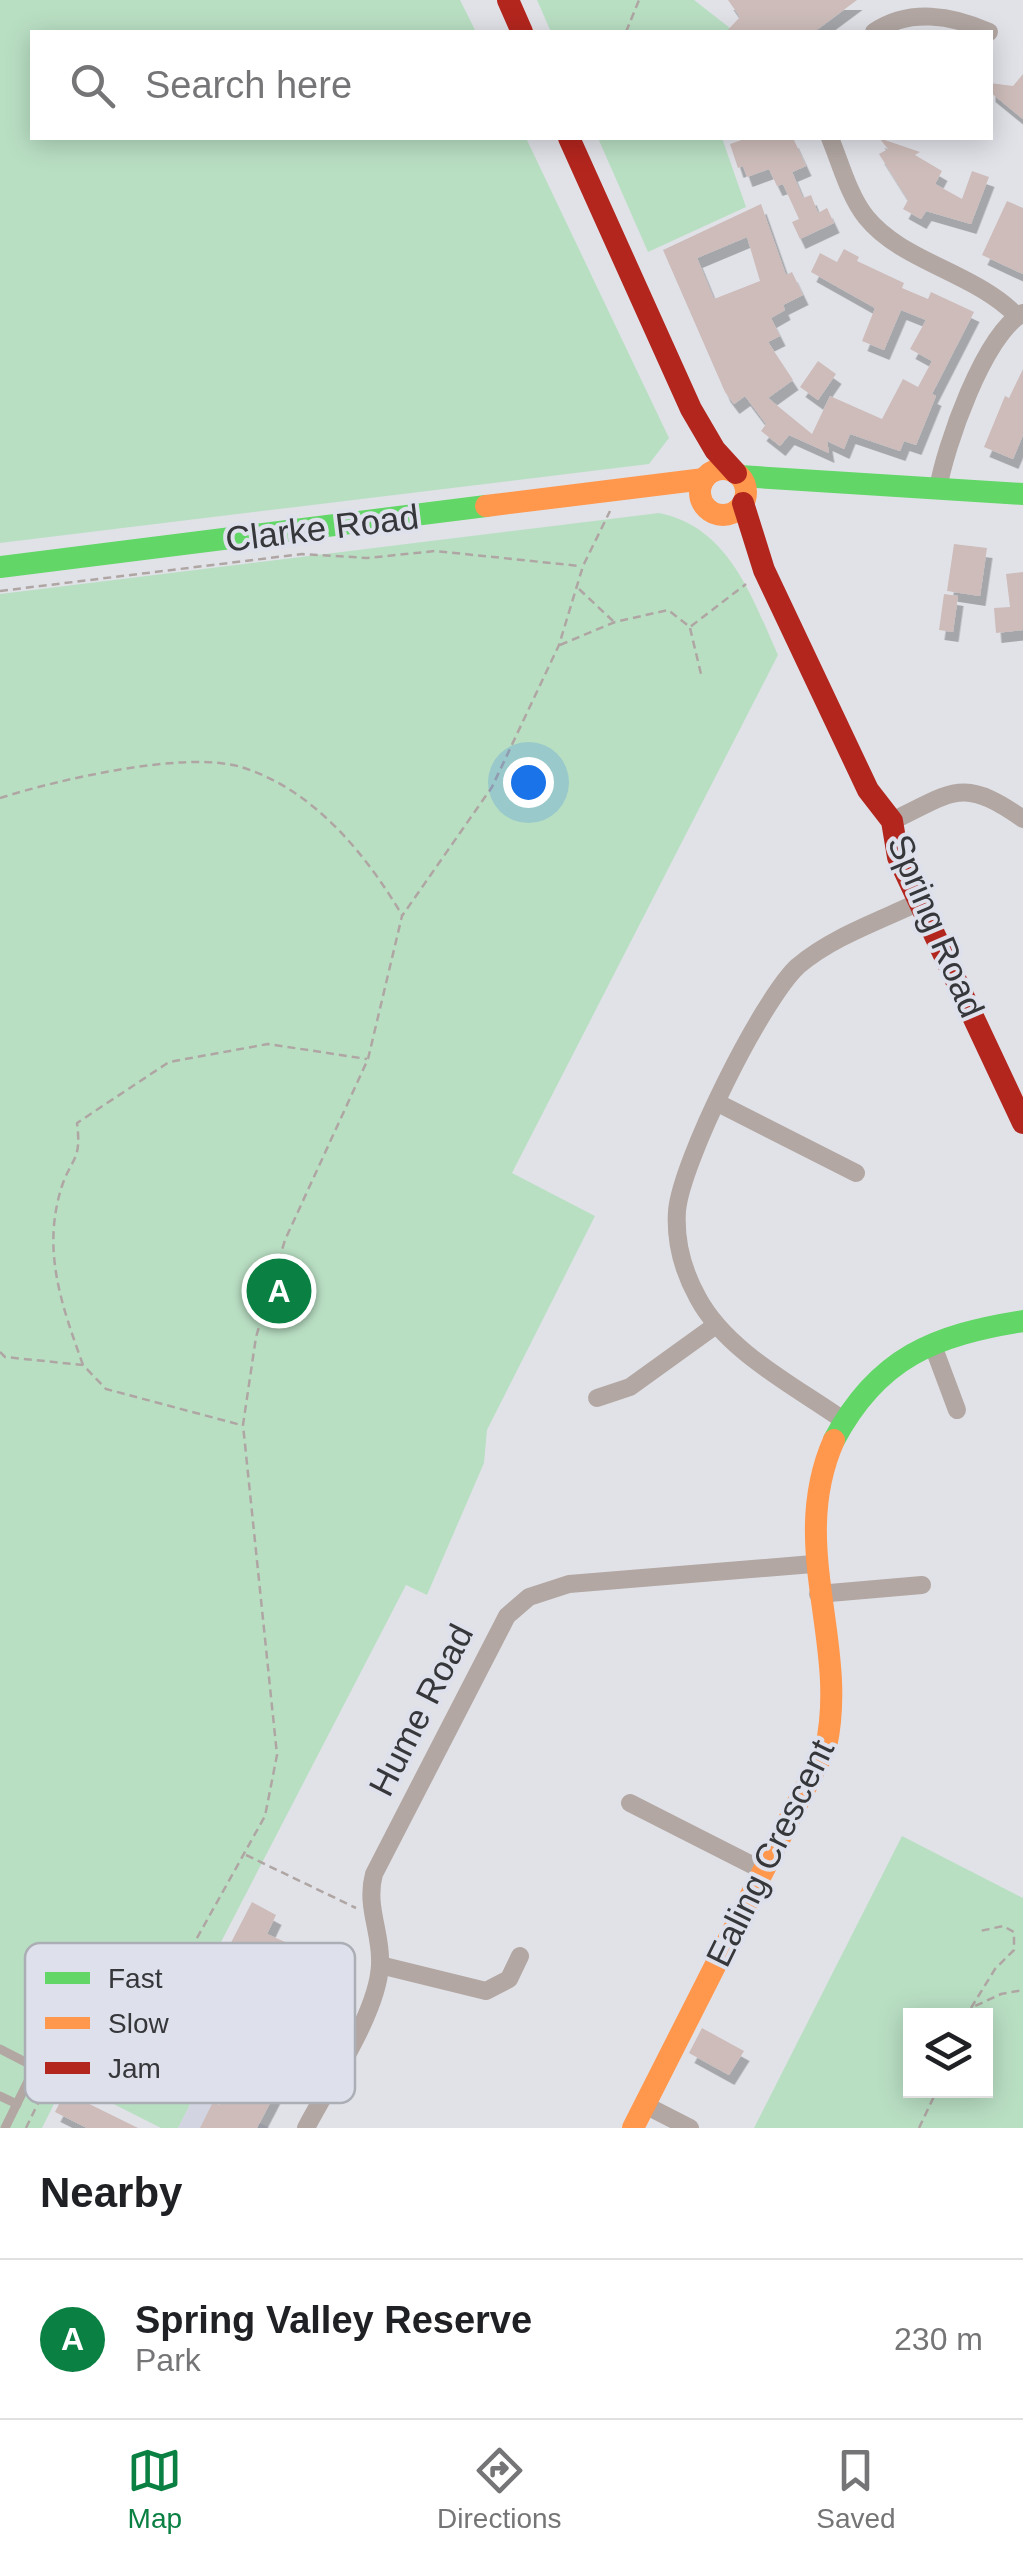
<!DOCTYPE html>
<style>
body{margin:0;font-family:Arial,sans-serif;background:#f6f6f6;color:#202124}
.controls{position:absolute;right:30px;bottom:30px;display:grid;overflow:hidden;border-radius:0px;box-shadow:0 5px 25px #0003}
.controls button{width:90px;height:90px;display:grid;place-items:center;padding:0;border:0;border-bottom:2px solid #e0e0e0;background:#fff;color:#202124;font:50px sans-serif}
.you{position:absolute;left:528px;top:782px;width:35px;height:35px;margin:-25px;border:8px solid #fff;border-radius:50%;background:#1a73e8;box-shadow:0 0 0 15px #1a73e833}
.badge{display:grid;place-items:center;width:65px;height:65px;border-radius:50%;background:#0b8043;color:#fff;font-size:32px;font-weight:700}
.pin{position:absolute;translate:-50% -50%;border:5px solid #fff;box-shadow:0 2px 10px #0006}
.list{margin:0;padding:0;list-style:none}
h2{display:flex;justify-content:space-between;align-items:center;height:130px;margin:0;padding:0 40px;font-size:42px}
h2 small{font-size:32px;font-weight:400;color:#757577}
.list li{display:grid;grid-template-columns:65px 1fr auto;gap:30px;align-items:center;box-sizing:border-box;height:160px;padding:0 40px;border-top:2px solid #e0e0e0}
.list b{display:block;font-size:38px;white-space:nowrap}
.list p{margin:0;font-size:32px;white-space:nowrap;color:#757577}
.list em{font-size:32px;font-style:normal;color:#757577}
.icon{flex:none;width:55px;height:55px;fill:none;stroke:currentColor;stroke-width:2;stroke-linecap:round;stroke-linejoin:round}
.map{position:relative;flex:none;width:1023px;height:2128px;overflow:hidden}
.search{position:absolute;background:#fff;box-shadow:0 5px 25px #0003;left:30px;right:30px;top:30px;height:110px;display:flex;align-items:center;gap:25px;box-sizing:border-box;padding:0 35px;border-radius:0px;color:#757577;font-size:38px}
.sheet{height:290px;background:#fff}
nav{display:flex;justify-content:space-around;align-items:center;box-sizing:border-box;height:140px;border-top:2px solid #e0e0e0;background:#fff;font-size:28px;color:#757577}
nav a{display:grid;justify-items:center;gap:5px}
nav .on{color:#0b8043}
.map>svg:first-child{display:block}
.built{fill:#d2d5e1}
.green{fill:#b9dfc3;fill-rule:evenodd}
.building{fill:#cdbcba;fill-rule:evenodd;filter:url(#shadow)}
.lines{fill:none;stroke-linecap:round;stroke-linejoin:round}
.path{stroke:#afa6a4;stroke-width:2.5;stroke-dasharray:8 5;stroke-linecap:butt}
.lane{stroke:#b2a7a2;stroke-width:9}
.street{stroke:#b2a7a2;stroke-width:18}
.fast{stroke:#63d668;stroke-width:22}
.slow{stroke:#ff974d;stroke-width:22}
.jam{stroke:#b3261e;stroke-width:22}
.labels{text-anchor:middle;stroke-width:8;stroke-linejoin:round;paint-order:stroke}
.street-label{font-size:35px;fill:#36373b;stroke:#dee1eb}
.key{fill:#dee1eb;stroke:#acaeb6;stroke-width:2.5}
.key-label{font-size:28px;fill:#36373b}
</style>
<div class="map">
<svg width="1023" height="2128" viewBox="0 0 1023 2128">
<defs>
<filter id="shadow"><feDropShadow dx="5.5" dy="10" stdDeviation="0" flood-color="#0004"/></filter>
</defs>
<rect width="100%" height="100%" fill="#e1e2e8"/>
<!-- built -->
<path class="built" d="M197,2091L270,2128H178Z"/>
<!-- green -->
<g class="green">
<path d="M0,0H460L476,32H32V138H526L669,438L649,464L0,543Z"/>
<path d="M537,0H694L735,32H551Z"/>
<path d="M598,138H722L746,207L648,252Z"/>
<path d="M659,513C729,527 752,597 778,655L512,1173L595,1216L487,1430L484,1463L427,1595L406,1585L207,1969L248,1991L178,2128H161L66,2080L42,2128H0V594Z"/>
<path d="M902,1836L1023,1898V2128H754ZM910,2016H986V2090H910Z"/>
</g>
<!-- building -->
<g class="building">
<path d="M728,0H857L814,32H726L740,17Z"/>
<path d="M1023,74V119L990,92V83L1013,86Z"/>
<path d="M747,138H793L806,166L792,172L803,198L811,195L818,213L827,208L834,223L800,239L792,222L799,219L783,184L777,186L769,169L747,177L743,166L738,168L730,144Z"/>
<path d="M879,138L920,152L915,155L942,171L935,184L962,199L972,171L989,177L971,224L926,211L921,219L903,209L908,200L879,154L888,149Z"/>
<path d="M1007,201L1023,208V274L982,255Z"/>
<path d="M761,204L786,275L792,272L803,295L783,305L785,310L771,318L780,336L768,342L793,380L768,398L812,434L830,396L882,419L903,379L918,387L932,361L910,349L926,320L901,310L884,350L862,341L875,308L811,272L820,253L837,262L844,249L859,257L857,261L904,283L902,288L928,299L931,292L974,312L932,394L936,396L916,445L904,441L900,451L850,434L844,449L827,441L829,453L789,435L780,446L761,431L766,424L745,396L734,404L725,392L663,250ZM747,237L760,281L714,299L697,258Z"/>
<path d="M818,361L836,374L818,400L800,387Z"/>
<path d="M1023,369V435L1013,459L984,447L1005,396L1009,398Z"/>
<path d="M954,544L987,548L980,596L947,591Z"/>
<path d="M1023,572V630L996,633L994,608L1010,607L1006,574Z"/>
<path d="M944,594L958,596L953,632L939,630Z"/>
<path d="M252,1902L276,1915L267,1934L324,1959L328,1950L344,1958L340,1974L344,1976L298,2074L290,2070L281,2082L257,2128H200L213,2102L219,2105L236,2070L257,2081L288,2006L277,2000L295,1969L261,1952L251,1972L223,1958Z"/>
<path d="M702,2028L744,2051L729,2075L689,2053Z"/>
<path d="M65,2092L138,2128H87L55,2112Z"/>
</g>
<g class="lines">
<!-- path -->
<g class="path">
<path d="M626,32L639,0"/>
<path d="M579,589L613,621"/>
<path d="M0,591L302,554L367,558L435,551L580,566"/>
<path d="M690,628L701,674"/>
<path d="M560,645L615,622L668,610L690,627L746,584"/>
<path d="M0,798C57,780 185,750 241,767C313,789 365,853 402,915"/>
<path d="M0,1352L5,1357L83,1365L106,1389L241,1425"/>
<path d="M83,1365C62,1306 42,1252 61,1189C71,1157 82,1162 77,1123L169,1062L268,1044L367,1059"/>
<path d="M246,1855L356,1908"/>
<path d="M971,2008L995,1969L1014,1950V1932L1003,1926L980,1931"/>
<path d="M969,2016L971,2008L1001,1994L1023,1990"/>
<path d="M26,2128L40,2099L79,2046L139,2007L187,1956L265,1816L277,1755L243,1425L256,1337L285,1240L368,1059L402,916L492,787L559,645L583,566L610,511"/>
<path d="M919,2128L937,2090"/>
</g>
<!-- lane -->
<g class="lane">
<path d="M0,2049L35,2067L5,2128"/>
<path d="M0,2096L17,2104"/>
</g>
<!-- street -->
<g class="street">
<path d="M874,32C909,8 952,15 989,32"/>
<path d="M830,138C840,162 849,196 866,217C902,262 974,272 1017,316"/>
<path d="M938,489C945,447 984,334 1023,313"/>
<path d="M892,821C953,792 962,776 1023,819"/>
<path d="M718,1103L856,1173"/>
<path d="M932,1343L957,1410"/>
<path d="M597,1398L630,1387L716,1325"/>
<path d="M843,1420C795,1386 727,1352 698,1298C683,1271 675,1241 677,1211C681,1162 762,999 798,966C832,937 879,921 919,902"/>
<path d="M818,1594L922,1585"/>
<path d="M630,1803L764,1871"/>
<path d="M380,1965L486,1991L509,1979L520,1956"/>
<path d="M645,2105L690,2128"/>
<path d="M306,2128C328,2085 378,2013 380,1965C382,1933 365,1907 374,1874L507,1616L529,1597L569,1584L813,1564"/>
</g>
<!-- fast -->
<g class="fast">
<path d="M740,476L1023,494"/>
<path d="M0,567L486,506"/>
<path d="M834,1440C878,1357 935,1335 1023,1321"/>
</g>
<!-- slow -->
<g class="slow">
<circle cx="723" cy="492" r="23"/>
<path d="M486,506L704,479"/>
<path d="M633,2128L826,1747C849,1642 787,1546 834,1440"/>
</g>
<!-- jam -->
<g class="jam">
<path d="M508,0L522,32"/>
<path d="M569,138L691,409L715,450L736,473"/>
<path d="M743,503L764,570L868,790L892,821L898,857L1023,1123"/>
</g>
</g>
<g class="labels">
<!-- street labels -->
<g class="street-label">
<text transform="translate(322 528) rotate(-7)" y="12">Clarke Road</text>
<text transform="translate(936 926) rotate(67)" y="12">Spring Road</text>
<text transform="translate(421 1710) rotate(-63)" y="12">Hume Road</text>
<text transform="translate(770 1853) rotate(-64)" y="12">Ealing Crescent</text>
</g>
</g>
<!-- legend -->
<rect x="25" y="1943" width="330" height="160" rx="15" class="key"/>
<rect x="45" y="1972" width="45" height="12" fill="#63d668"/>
<rect x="45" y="2017" width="45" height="12" fill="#ff974d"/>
<rect x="45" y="2062" width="45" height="12" fill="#b3261e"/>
<g class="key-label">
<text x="108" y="1988">Fast</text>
<text x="108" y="2033">Slow</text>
<text x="108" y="2078">Jam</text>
</g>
</svg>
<div class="controls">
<button><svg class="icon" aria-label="layers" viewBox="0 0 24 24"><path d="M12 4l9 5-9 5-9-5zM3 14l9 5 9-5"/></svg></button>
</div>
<div class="you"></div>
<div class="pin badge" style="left:279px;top:1291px">A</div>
<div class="search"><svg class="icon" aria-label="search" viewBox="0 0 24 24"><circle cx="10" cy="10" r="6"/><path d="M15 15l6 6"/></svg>Search here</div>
</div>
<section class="sheet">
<h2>Nearby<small></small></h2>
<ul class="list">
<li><span class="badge">A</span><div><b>Spring Valley Reserve</b><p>Park</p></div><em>230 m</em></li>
</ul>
</section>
<nav>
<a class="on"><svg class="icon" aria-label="map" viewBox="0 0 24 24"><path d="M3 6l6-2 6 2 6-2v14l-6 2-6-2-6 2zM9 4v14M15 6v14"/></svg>Map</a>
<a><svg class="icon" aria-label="directions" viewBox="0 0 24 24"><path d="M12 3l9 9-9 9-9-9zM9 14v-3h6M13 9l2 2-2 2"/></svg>Directions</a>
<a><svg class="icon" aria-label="saved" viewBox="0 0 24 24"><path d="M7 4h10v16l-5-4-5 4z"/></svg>Saved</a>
</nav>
